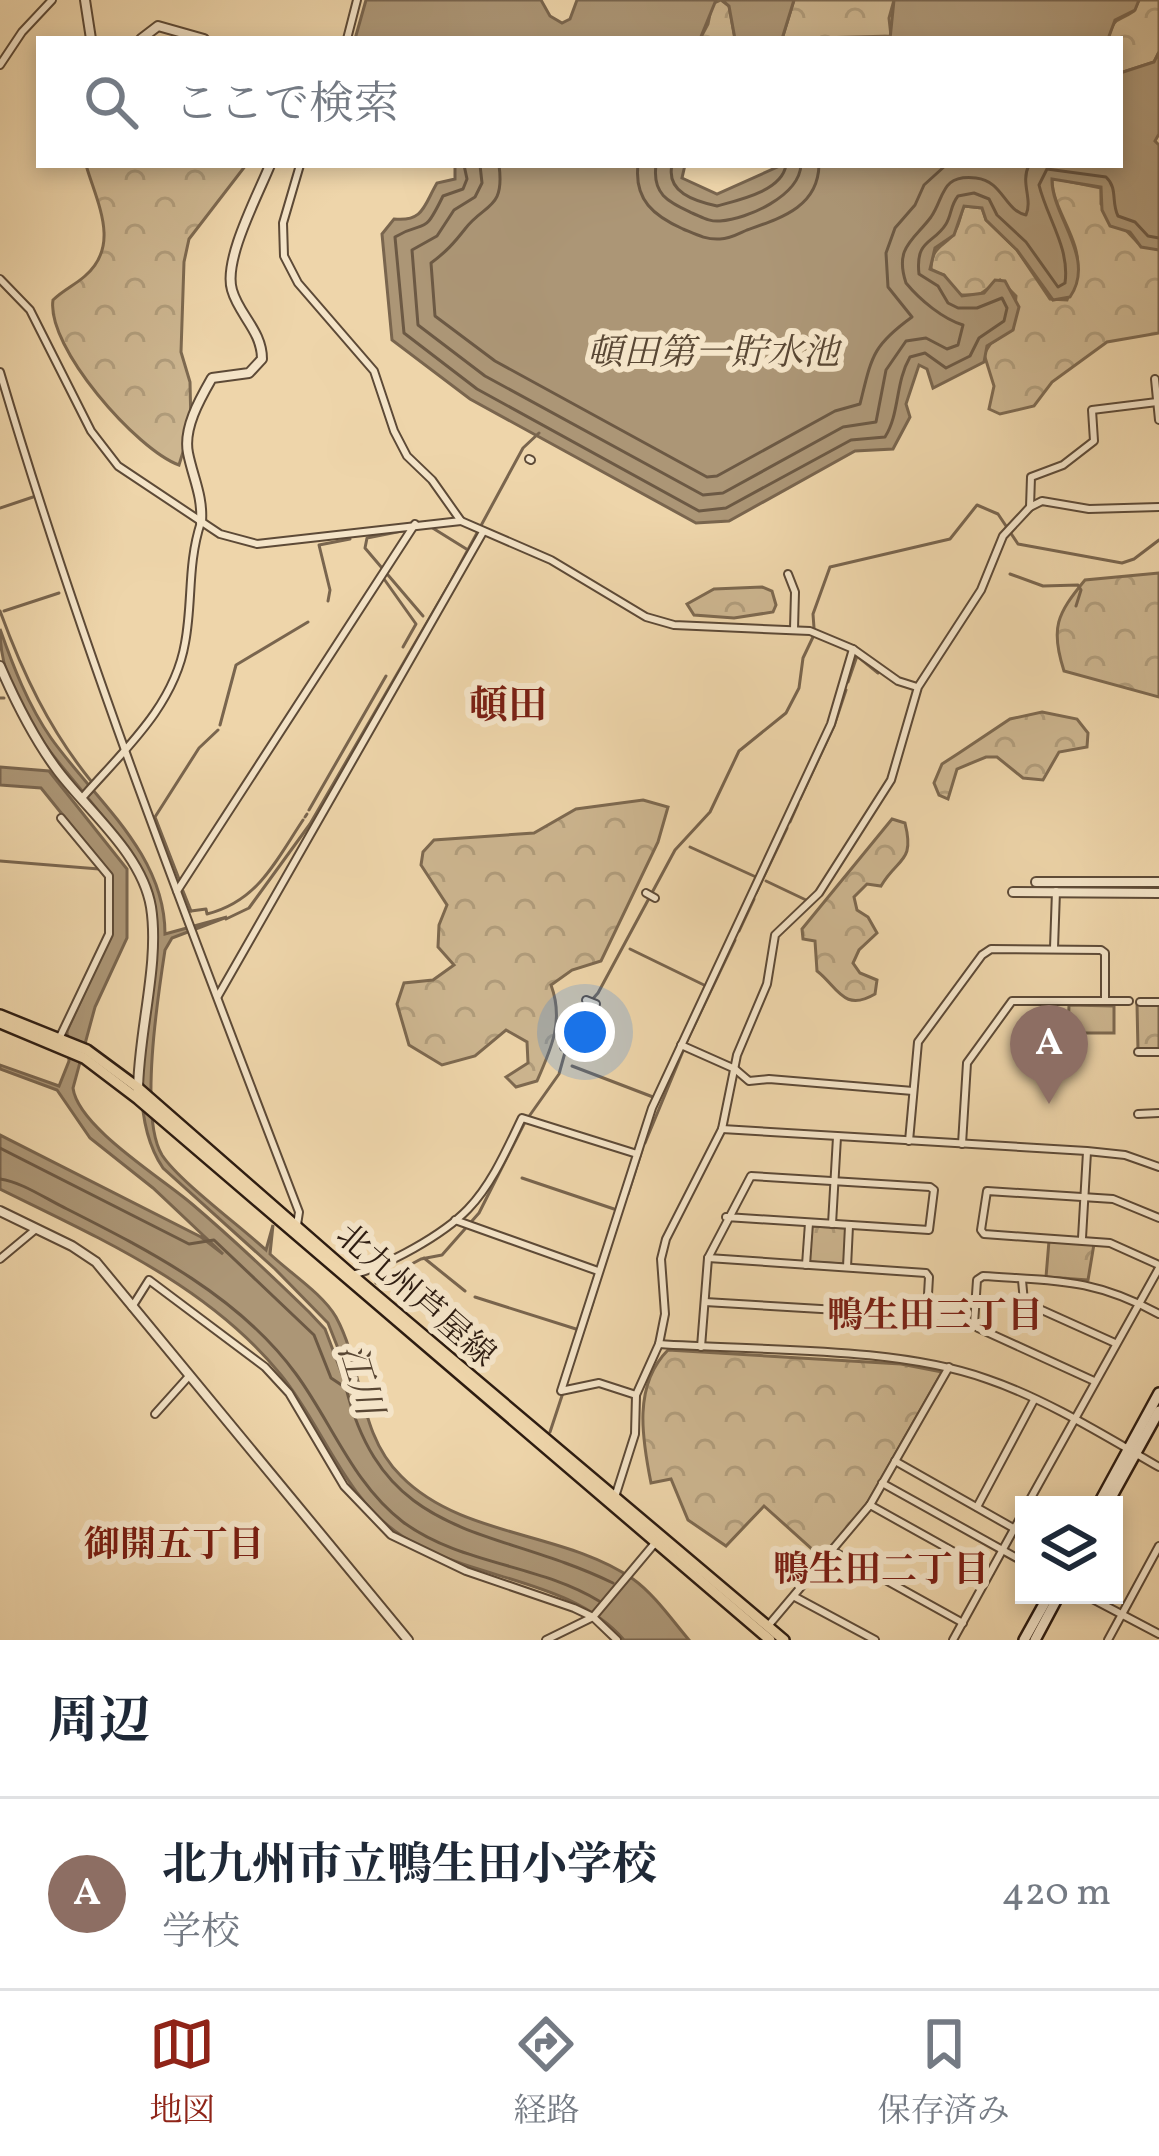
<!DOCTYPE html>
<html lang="ja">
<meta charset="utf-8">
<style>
body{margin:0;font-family:Vollkorn,"Noto Serif JP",serif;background:#f6f6f7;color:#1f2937}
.controls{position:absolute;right:36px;bottom:36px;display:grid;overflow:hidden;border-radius:0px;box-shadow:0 6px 18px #0003}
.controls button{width:108px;height:108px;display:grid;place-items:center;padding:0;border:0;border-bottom:3px solid #e0e1e3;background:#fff;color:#1f2937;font:60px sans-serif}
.you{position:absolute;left:585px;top:1032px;width:42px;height:42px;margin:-30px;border:9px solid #fff;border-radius:50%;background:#1a73e8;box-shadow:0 0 0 18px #1a73e833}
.badge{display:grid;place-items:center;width:78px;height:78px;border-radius:50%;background:#8f2418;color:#fff;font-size:39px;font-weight:700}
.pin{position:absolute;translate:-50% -99px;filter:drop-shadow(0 3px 6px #0008)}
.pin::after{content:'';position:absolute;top:63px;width:42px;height:36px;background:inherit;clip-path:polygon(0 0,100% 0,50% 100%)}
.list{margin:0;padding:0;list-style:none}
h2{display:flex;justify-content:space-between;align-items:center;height:156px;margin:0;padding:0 48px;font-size:51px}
h2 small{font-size:39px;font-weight:400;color:#747a83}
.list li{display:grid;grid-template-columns:78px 1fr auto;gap:36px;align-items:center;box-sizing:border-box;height:192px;padding:0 48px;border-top:3px solid #e0e1e3}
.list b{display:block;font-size:45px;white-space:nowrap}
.list p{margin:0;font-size:39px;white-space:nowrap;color:#747a83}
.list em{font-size:39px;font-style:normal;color:#747a83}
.icon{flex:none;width:66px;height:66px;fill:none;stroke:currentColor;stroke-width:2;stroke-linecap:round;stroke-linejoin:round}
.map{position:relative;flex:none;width:1159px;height:1640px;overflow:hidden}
.search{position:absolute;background:#fff;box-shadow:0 6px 18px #0003;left:36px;right:36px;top:36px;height:132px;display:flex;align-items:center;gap:30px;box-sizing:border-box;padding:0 42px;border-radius:0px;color:#747a83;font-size:45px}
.sheet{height:348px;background:#fff}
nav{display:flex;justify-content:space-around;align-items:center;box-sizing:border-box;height:168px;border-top:3px solid #e0e1e3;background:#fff;font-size:33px;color:#747a83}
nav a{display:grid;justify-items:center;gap:6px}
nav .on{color:#8f2418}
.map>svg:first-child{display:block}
.grass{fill:#cdb690;stroke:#7d6950;stroke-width:3}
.forest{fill:url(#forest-crowns);stroke:#7d6950;stroke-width:3}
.water{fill:#ac9676;stroke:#79654e;stroke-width:3}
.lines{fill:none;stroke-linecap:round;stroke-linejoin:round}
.shore{stroke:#6c5944;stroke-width:3}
.stream{stroke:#79654e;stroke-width:3}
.minor-casing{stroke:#5d4a37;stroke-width:10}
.tertiary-casing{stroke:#5d4a37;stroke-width:12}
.secondary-casing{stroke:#2d1c11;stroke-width:14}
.primary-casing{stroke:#2d1c11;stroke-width:14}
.minor{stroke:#f4e4c8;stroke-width:6}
.tertiary{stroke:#f4e4c8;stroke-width:8}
.secondary{stroke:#f4e4c8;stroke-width:9}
.primary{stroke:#eed5aa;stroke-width:9}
.labels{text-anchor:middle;stroke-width:12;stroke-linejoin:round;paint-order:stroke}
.street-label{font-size:33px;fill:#2d1c11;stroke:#f4e4c8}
.water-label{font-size:36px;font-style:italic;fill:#594734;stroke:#f4e4c8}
.neighbourhood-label{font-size:36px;font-weight:bold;fill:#7a1f14;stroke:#f4e4c8}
.quarter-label{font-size:39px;font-weight:bold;fill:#7a1f14;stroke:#f4e4c8}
</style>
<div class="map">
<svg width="1159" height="1640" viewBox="0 0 1159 1640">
<defs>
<pattern id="forest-crowns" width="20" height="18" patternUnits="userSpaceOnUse" patternTransform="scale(3)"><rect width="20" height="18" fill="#cdb690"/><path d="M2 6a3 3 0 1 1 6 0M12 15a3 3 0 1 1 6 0" fill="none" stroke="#b09c7b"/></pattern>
</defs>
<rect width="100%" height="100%" fill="#eed5aa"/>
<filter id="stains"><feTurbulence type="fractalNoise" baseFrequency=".00167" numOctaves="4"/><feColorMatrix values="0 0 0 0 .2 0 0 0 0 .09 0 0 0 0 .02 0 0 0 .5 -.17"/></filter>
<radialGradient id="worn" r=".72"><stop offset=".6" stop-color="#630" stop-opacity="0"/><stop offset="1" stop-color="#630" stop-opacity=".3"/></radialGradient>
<!-- grass -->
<path class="grass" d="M1069,1005L1114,1006V1033H1068Z"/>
<!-- forest -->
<g class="forest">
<path d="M721,0L729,6L735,39H700L708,24L712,4Z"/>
<path d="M794,0H894L889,18L891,36L782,39Z"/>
<path d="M1139,0H1159V52L1154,62L1120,73V39H1108C1115,14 1117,23 1134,11Z"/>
<path d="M86,165H246L189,239L184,262L181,352L190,382L191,426L179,465C137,450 46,347 53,300C63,290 75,285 85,276C121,245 97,203 86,165Z"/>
<path d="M1052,178L1101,188V204L1138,243L1159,250V333L1107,342L1052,382L1034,406L1000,414L989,409L994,386L984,354L991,343L1013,329L1016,296L1000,280L979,295H957L944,275L931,271C931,241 949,248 957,227C960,220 961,213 964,206L982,208L986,220L1017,250L1050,299L1067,300C1070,292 1076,281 1077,272C1083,240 1051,209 1052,178Z"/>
<path d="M1159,573V697L1064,671C1050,628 1057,614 1085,580Z"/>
<path d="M762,587L772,591L776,605L773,612L734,618L694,615L687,604L714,589Z"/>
<path d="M1042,712L1077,719L1088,733L1087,747L1059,752L1043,780L1023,778L997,757H986L957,769L948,799L939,795L934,783L942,764L959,753L1010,719Z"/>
<path d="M643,800L668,807L658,842L601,961L572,970L551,985C564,1020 552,1047 537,1081L516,1087L506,1077L528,1063L527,1042L506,1030L475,1056L442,1065L409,1045L397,1004L404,983L433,980L454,965L438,947L439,925L447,905L421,865L423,852L434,840L534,833L576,809Z"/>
<path d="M892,819L905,823C915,863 898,857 881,886L867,884L854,897L857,910L868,917L877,933L859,950L853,963L860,973L877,980L875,994C843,1013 837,986 817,971L815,941L803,939L802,929Z"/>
<path d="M1137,1004H1159V1050H1138Z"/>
<path d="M811,1226L847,1228L844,1264L809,1262Z"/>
<path d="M1049,1241L1094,1244L1088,1280L1046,1277Z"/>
<path d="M668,1350L901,1364L942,1372L867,1504L822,1558L764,1506L726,1546L688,1520L671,1479L651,1483C642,1438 633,1385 668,1350Z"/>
</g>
<!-- water -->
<g class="water">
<path d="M366,0H541L550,16L562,23L570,19L577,0H716L700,39H355Z"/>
<path d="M722,0H794L782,39H735L729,6Z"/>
<path d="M894,0H1139L1135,10L1115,20L1108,39H890Z"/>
<path d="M1159,52V134L1155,141L1159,145V250L1141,247L1130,232L1110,226L1102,210L1101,187L1052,179C1051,216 1097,258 1070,297L1053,300L1017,250L986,220L982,208L964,206L954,235L935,248L930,269L944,275L962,296L984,293L995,280L1005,281L1019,307L1013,330L987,346L984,362L933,388L927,369L919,365L906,404L910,417L893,449L855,451L729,521L696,523L470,399L392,340L382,234L394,219C424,222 424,205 437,183L455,179V165H685L682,178L717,194L782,165H1120V73L1154,62Z"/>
<path d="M0,629C13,666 28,705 51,738C95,800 165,853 165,934L227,917L172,938L165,950C158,995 139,1118 162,1155C179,1181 240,1226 266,1250L273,1225L270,1254C290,1273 323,1294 336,1317C364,1368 357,1433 401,1476C462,1538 564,1531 633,1579C654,1594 672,1620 689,1640H624C569,1577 471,1581 402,1536C344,1498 324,1428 281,1375C209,1286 101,1239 0,1189V1135L201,1237L223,1254L153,1188L90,1138L57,1090L0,1069V1065L59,1086L69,1061L67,1031L111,935L112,876L41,788L0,785V767L49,771L127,869V938L95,1007L73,1088C78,1127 162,1178 192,1204C232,1238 271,1275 309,1312L325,1329L342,1374L347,1371L328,1323L275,1269L163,1168C125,1112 147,1025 153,961C154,947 159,929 155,915C132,807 0,745 0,629Z"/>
</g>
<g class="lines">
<!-- shore -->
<g class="shore">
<path d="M464,165L467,179L463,189L443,196C422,239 427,218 395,237L404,333L477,389L699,511L726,508L851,440L885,437C900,413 895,383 910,357L925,353L946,368L970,356L979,338L1004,321L1007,308L1002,298L977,308H958L948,303L938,286L919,274C915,239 934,244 946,224C952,214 950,206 958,196L974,193L989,199L997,215L1026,242L1058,287L1065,283C1070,248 1047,218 1039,185L1047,169L1106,177C1118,188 1111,202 1118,216L1135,222L1148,236L1159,238"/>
<path d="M480,165L482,183L475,197L454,210L437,236L412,250L418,325L485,376L703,495L723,493L843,427L876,422L886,370L906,341L926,338L947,349L958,345L963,325C943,319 920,300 906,283C894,247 914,240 931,217C945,197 940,174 976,178C1003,181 1004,210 1026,215C1033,199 1020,183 1029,165"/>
<path d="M499,165C505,210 485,203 465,229C454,243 446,252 431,263L435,316L495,361L707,477L717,476L835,411L860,404C872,356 872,346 912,317L888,287L886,253L895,228L915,205L924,185L946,165"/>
<path d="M638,165C634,200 654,216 683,229C695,234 706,240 720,239C730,239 738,234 747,230C781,218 818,207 819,165"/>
<path d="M656,165C652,195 669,202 692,213C702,217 709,222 720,221C748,219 799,196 801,165"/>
<path d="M672,165C666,192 694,201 717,206C739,200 782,191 786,165"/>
<path d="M0,1148L189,1244L214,1240L314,1335L331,1378L346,1388C385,1543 494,1525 613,1583"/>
<path d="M0,1179C22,1182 46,1199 67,1209C150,1251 240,1297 296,1374C332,1423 353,1484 403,1522C461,1565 539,1564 599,1601"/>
</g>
<!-- stream -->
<g class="stream">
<path d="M0,508L33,497"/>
<path d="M431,527L468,550"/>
<path d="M382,568L365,548L367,538L407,530"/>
<path d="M1010,574L1043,586L1078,585L1081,590L1076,606"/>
<path d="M388,575L423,616"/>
<path d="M384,579L416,624L403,647"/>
<path d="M328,601L330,590L319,545L350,539"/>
<path d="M0,611C23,674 49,729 91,781"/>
<path d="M4,611L59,593"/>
<path d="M814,628L813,614L830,567L950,539L977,505L998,514L1018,544L1122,563L1134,559L1159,540"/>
<path d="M848,682L857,656L878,673"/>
<path d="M0,698H4"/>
<path d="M220,725L236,665L308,622"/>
<path d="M800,799L834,726L846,690"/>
<path d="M309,810L386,676"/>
<path d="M305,817L307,814"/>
<path d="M790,822L798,804"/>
<path d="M690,847L756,877"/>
<path d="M0,861L99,869"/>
<path d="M179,879L155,817L199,748L218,730"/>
<path d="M766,881L806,900"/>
<path d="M183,891L191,911"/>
<path d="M756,893L787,828"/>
<path d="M191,911L206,909L207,914C258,901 275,862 303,820"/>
<path d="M226,919L249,908L310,824L451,581L523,448L539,433"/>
<path d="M739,931L754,899"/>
<path d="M630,949L704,985"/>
<path d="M686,1043L735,940"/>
<path d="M572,1066L653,1097"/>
<path d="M645,1143L683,1051"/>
<path d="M522,1178L614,1209"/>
<path d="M628,1194L642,1150"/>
<path d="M424,1258L465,1291"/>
<path d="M376,1283L421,1259L442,1255L479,1213L525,1122L559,1074L574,1020L598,993L675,850L710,812L739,751L786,713L799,688L803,658L813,637"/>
<path d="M475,1297L576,1329"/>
<path d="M550,1432L593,1302"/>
</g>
<defs>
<g id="minor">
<path d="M347,39L357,0"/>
<path d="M0,65L22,32L52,0"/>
<path d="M300,165L283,223L284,256L298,283L374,371L394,431L407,456L432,480L461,521L551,560L646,617L674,625L810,631L853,649L898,681L917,687"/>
<path d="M0,279L30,310L91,431L118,466L220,534L257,544L461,521"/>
<path d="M0,372C84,657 193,935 299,1212L297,1225"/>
<path d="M1155,379L1159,420"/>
<path d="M529,459L531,460"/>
<path d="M1030,507L1031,477L1063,465L1094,441L1092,410L1157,402"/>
<path d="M788,574L795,592L794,629"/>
<path d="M82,798C122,752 174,707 185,643C193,601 187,565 201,522"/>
<path d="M177,891L415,524"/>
<path d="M646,893L655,898"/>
<path d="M1054,948L1056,891"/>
<path d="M218,996L483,532"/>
<path d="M586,1000L596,1004"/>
<path d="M1140,1002H1159"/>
<path d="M58,1041L109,934V876L61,818"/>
<path d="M681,1045L735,1069L749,1081L769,1079L913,1091"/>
<path d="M564,1047H571"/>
<path d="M1138,1052H1159"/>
<path d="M1138,1114L1159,1113"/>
<path d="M722,1129L1087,1151L1125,1155L1159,1167"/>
<path d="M909,1141L918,1042L982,955L991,949L1101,950L1105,953V1001"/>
<path d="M962,1144L967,1063L1012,1001H1129"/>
<path d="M1159,1218L1113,1199L987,1191L981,1230L984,1234L1110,1243L1159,1265"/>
<path d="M455,1220L598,1271"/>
<path d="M832,1224L837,1137"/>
<path d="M1082,1238L1087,1152"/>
<path d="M0,1259L36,1229"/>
<path d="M806,1265L809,1223"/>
<path d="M847,1267L849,1226"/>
<path d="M352,1275C387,1266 443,1235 468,1209C492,1184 507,1149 522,1118L637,1154"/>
<path d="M1022,1280L1024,1302L1115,1343"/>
<path d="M705,1302L922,1315L927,1312L929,1277L926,1273L708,1258"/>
<path d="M132,1307L149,1280L265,1367L289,1393L344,1486L391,1535L466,1571L574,1608L593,1617L617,1640"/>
<path d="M659,1344C759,1351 895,1346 987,1379C1046,1399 1105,1436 1159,1467"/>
<path d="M701,1347L708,1258L751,1176L930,1187L934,1190L929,1230L726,1217"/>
<path d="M1094,1381L978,1328L974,1324L977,1280L983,1276C1056,1281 1093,1278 1159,1314"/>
<path d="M636,1395L599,1383L561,1391L652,1108L831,724L853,649"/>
<path d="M155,1414L190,1375"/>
<path d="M895,1461L1015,1529"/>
<path d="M882,1483L1024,1562"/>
<path d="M615,1497L635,1434L636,1395L659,1344L665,1314L661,1259L666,1239L722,1129L737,1055L767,984L775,935L819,893L891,780L918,687L981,590L1003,536L1030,507L1042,501L1089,509L1159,507"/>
<path d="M870,1505L949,1367"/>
<path d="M1027,1505L1159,1268"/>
<path d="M977,1507L1034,1400"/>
<path d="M833,1551L963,1623"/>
<path d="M1085,1595L1159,1634"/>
<path d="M795,1597L875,1640"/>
<path d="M768,1626L870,1505L990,1572"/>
<path d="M546,1640L593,1617L655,1543"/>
<path d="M953,1640L1024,1511"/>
<path d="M1108,1640L1159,1546"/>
</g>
<g id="tertiary">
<path d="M85,0L91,39"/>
<path d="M141,39L158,26L204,39"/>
<path d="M201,522C203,496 193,478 188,453C183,428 200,399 212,378L249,373L262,359C262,331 239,315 232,290C223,260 258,195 270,165"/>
<path d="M0,666C16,703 34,739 58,771C89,812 142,854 151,907C160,964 138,1033 138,1092"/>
<path d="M1036,882H1159"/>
<path d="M1013,892L1159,893"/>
<path d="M0,1211L72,1246L96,1262L408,1640"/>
</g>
<g id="secondary">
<path d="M1098,1505L1159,1393"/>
<path d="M1107,1505L1159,1411"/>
<path d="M1024,1640L1049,1595"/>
<path d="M1035,1640L1059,1595"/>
</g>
<g id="primary">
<path d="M0,1015L87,1050L137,1087L352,1275L784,1640"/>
<path d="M0,1023L84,1058L138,1099L770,1640"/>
</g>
</defs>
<!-- minor casing -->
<use href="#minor" class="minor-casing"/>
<!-- tertiary casing -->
<use href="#tertiary" class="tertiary-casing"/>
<!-- secondary casing -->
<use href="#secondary" class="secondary-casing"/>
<!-- primary casing -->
<use href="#primary" class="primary-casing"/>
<!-- minor -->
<use href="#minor" class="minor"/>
<!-- tertiary -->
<use href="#tertiary" class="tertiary"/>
<!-- secondary -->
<use href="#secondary" class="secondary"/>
<!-- primary -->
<use href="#primary" class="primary"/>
</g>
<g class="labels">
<!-- street labels -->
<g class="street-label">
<text transform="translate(417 1294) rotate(41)" y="12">北九州芦屋線</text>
</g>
<!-- water labels -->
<g class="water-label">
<text x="713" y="364">頓田第一貯水池</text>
<text transform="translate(362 1379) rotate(73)" y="13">江川</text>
</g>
<!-- neighbourhood labels -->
<g class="neighbourhood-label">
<text x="935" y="1327">鴨生田三丁目</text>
<text x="174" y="1556">御開五丁目</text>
<text x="881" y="1581">鴨生田二丁目</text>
</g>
<!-- quarter labels -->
<g class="quarter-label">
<text x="508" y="718">頓田</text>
</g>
</g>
<rect width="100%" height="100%" filter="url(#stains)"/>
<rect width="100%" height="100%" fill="url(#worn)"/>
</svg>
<div class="controls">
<button><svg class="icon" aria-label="layers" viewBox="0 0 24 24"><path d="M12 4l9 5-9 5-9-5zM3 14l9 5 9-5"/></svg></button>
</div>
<div class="you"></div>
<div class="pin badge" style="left:1049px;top:1104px;background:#8d6e63">A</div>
<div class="search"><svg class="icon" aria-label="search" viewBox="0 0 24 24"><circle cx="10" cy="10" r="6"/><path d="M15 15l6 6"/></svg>ここで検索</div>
</div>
<section class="sheet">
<h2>周辺<small></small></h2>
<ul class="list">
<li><span class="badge" style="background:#8d6e63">A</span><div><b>北九州市立鴨生田小学校</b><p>学校</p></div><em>420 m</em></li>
</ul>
</section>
<nav>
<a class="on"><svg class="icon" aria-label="map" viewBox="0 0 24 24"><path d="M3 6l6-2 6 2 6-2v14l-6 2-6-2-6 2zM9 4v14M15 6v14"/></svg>地図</a>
<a><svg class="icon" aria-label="directions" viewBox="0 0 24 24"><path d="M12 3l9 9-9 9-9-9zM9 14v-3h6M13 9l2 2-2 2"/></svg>経路</a>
<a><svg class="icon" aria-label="saved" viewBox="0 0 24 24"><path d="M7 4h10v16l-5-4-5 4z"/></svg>保存済み</a>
</nav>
